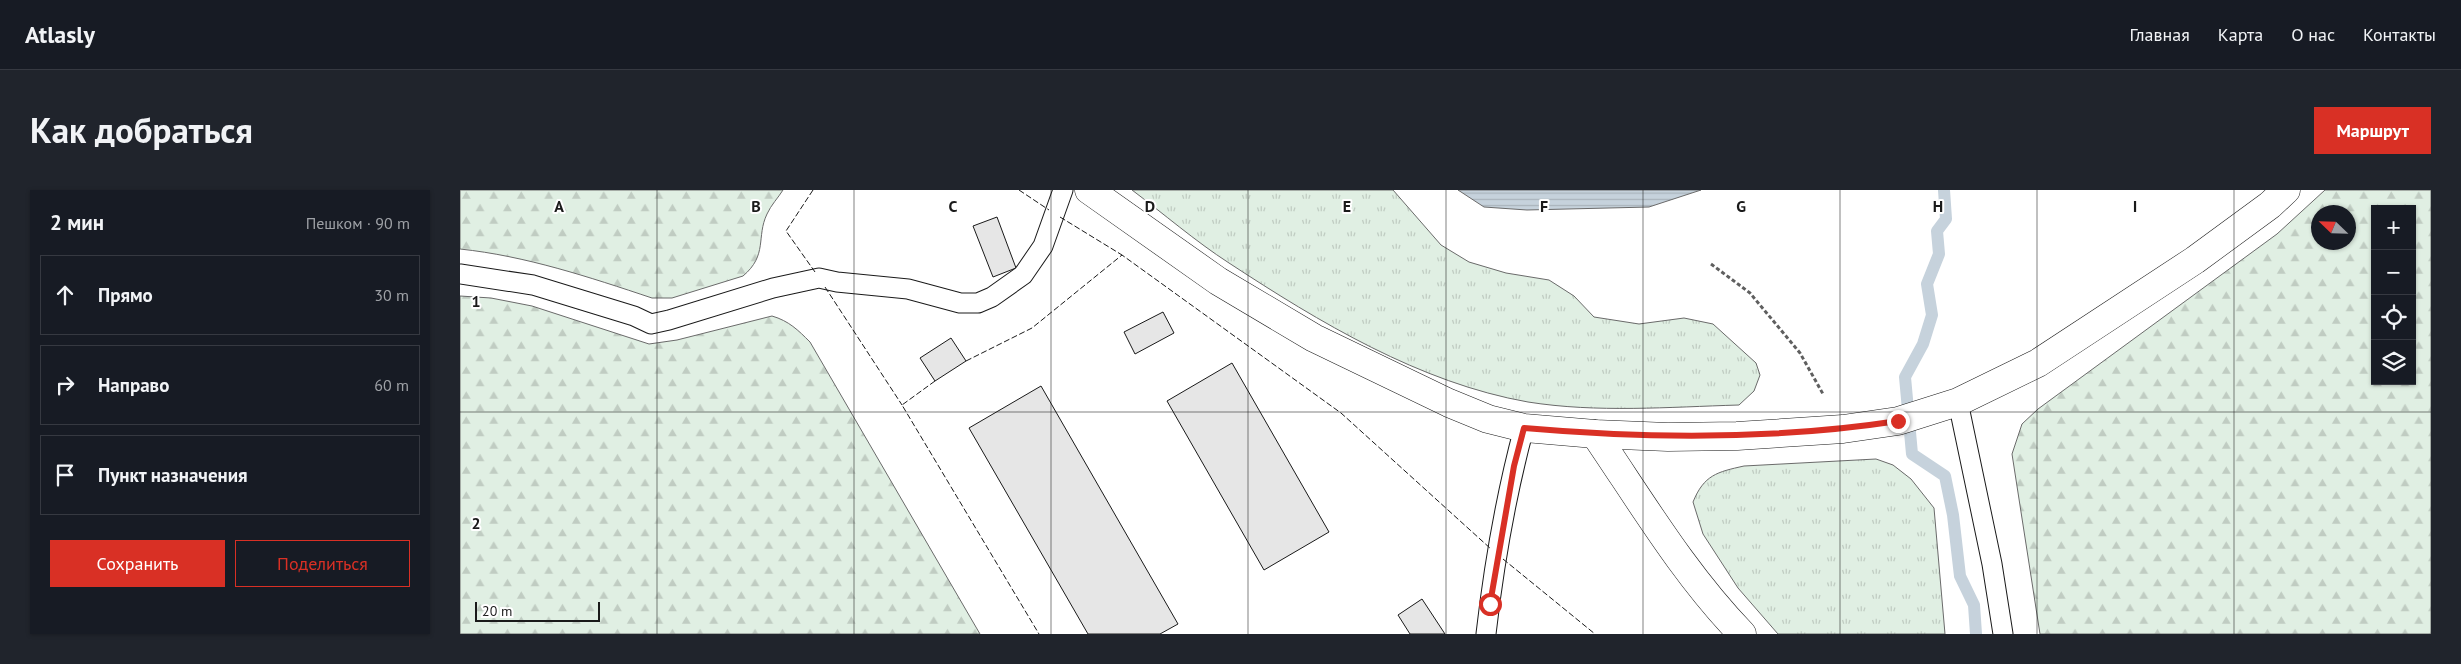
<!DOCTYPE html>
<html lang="ru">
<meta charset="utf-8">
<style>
body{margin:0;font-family:"PT Sans",sans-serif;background:#20242c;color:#f1f3f6}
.controls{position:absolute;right:15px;top:15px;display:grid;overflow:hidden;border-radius:0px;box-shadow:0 1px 4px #0004}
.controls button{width:45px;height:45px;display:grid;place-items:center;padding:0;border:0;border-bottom:1px solid #363941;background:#171b24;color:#f1f3f6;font:25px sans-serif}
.compass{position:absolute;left:1851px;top:15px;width:45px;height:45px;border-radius:50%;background:#171b24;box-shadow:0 1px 4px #0004;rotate:293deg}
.scale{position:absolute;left:15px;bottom:12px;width:125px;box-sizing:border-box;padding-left:5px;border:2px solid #1a1a1a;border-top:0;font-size:14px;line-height:18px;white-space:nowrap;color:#1a1a1a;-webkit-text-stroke:4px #fff;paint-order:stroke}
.stop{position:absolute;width:15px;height:15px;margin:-11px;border:4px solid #d93025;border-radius:50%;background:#fff}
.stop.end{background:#d93025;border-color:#fff;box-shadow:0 1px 5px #0008}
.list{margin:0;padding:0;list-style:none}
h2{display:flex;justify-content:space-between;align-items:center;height:65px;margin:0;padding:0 20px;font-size:21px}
h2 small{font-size:16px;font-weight:400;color:#9ea1a6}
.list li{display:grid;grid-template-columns:32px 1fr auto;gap:15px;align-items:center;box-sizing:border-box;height:80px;margin:0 10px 10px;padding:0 10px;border:1px solid #363941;border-radius:0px}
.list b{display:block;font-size:19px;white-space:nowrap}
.list em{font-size:16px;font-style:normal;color:#9ea1a6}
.actions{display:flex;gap:10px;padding:15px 20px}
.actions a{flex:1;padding:11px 0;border:1px solid #d93025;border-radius:0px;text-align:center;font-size:18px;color:#d93025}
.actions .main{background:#d93025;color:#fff}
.icon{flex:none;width:28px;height:28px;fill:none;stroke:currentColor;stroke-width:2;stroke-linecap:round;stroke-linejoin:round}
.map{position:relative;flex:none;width:1971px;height:444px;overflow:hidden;border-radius:0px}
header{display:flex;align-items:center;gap:30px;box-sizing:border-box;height:70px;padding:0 25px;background:#171b24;border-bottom:1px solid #363941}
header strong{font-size:24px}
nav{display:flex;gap:28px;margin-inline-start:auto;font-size:18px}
.intro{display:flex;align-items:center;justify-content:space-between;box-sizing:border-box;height:120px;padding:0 30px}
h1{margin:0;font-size:35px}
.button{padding:12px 22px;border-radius:0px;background:#d93025;color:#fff;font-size:18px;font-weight:700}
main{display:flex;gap:30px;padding:0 30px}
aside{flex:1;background:#171b24;border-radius:0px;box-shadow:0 1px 4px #0004}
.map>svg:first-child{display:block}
.grass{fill:url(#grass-tufts);stroke:#6a6a6a}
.forest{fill:url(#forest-firs);stroke:#6a6a6a;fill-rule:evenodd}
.water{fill:url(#water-rules);stroke:#6a6a6a}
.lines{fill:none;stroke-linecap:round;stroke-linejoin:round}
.stream{stroke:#c6d2dc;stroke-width:12}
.building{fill:#e6e6e6;stroke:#1a1a1a}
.service-casing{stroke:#1a1a1a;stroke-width:21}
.minor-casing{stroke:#1a1a1a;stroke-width:29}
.secondary-casing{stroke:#1a1a1a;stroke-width:29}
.path{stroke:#5f5f5f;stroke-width:3;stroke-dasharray:4 2.5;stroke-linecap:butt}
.service{stroke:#fff;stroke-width:19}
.minor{stroke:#fff;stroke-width:28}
.secondary{stroke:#fff;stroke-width:28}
.fence{stroke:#1a1a1a;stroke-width:1;stroke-dasharray:6 2.5;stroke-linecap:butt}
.route{stroke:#d93025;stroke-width:6}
.grid{fill:none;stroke:#1a1a1a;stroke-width:1;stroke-opacity:0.55}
.grid-label{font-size:16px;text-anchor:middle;font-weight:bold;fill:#1a1a1a;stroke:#fff;stroke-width:4;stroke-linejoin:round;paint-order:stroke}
</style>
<header>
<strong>Atlasly</strong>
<nav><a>Главная</a><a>Карта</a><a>О нас</a><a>Контакты</a></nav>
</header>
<div class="intro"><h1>Как добраться</h1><a class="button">Маршрут</a></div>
<main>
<aside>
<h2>2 мин<small>Пешком · 90 m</small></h2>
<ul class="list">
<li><svg class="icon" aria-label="ahead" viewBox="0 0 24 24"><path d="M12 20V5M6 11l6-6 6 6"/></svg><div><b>Прямо</b></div><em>30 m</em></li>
<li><svg class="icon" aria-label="right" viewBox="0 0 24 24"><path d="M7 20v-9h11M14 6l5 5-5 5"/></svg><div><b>Направо</b></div><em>60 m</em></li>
<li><svg class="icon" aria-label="arrive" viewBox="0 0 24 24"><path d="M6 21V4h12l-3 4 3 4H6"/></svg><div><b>Пункт назначения</b></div></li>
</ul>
<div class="actions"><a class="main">Сохранить</a><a>Поделиться</a></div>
</aside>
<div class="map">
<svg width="1971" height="444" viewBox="0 0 1971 444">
<defs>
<pattern id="grass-tufts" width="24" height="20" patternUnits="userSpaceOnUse" patternTransform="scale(1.25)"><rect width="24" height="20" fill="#e0efe3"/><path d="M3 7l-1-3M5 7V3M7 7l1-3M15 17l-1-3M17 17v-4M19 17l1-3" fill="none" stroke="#c0ccc2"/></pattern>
<pattern id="forest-firs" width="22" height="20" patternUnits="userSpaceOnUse" patternTransform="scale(1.25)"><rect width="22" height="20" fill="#e0efe3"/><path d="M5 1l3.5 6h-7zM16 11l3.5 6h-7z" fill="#c0ccc2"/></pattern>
<pattern id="water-rules" width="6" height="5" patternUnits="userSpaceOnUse" patternTransform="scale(1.25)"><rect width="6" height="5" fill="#c6d2dc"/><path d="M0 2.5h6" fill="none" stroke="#aab4bc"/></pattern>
</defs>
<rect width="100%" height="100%" fill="#fff"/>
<!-- grass -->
<g class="grass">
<path d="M672,0H933L981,55L1009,72L1046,83L1089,90L1114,106L1134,127L1179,134L1224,128L1253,134L1296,173L1300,185L1294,201L1279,215C1209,217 1137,223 1068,212C960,193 859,132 769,73C735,51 704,24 672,0Z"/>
<path d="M1416,269L1433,275L1451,289L1474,318L1485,444H1318L1278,398L1243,344L1233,312C1244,285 1257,282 1284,276Z"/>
</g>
<!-- forest -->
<g class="forest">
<path d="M0,0H323C318,8 311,15 307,24C296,47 308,65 283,86L212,108H192C129,87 66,66 0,59Z"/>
<path d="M1865,0H1971V444H1580L1552,264L1562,234L1578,219L1817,44ZM1915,19H1952V191H1915ZM1888,22V52H1858V22Z"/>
<path d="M0,106L31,108L72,116L189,154L217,150L312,126C329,131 338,140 350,152L520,444H0Z"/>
</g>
<!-- water -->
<path class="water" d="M998,0H1241L1189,17L1067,20L1024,17Z"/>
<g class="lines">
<!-- stream -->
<path class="stream" d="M1484,0L1486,29L1477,41L1479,64L1467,94L1472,125L1463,154L1445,187L1452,264L1485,286L1493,325L1500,386L1514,415L1516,444"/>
</g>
<!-- building -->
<g class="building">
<path d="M537,27L556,78L533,87L513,36Z"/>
<path d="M703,122L714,143L675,164L664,142Z"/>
<path d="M491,148L506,171L475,191L460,168Z"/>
<path d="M772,173L869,342L804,380L707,211Z"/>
<path d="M581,196L718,434L700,444H628L509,238Z"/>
<path d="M962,409L985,444H950L938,425Z"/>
</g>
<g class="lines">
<defs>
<g id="service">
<path d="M0,84L73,95L174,126L191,134L209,130L313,98L359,88L377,92L448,99L500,113H518L532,107L563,85L583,56L603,0"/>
<path d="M1498,212L1532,374L1543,444"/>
<path d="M1026,444C1034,374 1046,305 1064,238"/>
</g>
<path id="minor" d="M1135,244C1182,313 1224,384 1282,444"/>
<path id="secondary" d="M629,0L758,91L854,148L989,213L1028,229L1064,238L1135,244L1208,247L1277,246L1383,239L1438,231L1498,212L1578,173L1735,70L1810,15L1826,0"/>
</defs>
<!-- service casing -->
<use href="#service" class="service-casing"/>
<!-- minor casing -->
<use href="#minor" class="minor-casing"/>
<!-- secondary casing -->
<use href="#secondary" class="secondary-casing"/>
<!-- path -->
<path class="path" d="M1251,74L1290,103L1340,163L1363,204"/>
<!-- service -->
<use href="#service" class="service"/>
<!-- minor -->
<use href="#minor" class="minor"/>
<!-- secondary -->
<use href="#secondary" class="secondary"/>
<!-- fence -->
<g class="fence">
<path d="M353,0L326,41L355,82"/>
<path d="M559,0L589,20"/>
<path d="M600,27L662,65"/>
<path d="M365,97L442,215"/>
<path d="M506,171L572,138L662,65L881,223L1031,359"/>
<path d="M475,191L442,215L579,444"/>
<path d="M1043,369L1135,444"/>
</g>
</g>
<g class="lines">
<!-- route -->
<path class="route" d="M1030,414L1054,276L1064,238C1189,249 1314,250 1438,231"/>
</g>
<!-- grid -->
<path class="grid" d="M197,0V444M394,0V444M591,0V444M788,0V444M986,0V444M1183,0V444M1380,0V444M1577,0V444M1774,0V444M0,222H1971"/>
<g class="grid-label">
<text x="99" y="22">A</text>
<text x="296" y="22">B</text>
<text x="493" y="22">C</text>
<text x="690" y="22">D</text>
<text x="887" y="22">E</text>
<text x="1084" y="22">F</text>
<text x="1281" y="22">G</text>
<text x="1478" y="22">H</text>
<text x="1675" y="22">I</text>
<text x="16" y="117">1</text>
<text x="16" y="339">2</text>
</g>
</svg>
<div class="controls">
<button>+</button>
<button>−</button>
<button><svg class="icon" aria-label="locate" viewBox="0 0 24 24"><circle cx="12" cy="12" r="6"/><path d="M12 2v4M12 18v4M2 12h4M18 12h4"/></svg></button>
<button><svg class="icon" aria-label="layers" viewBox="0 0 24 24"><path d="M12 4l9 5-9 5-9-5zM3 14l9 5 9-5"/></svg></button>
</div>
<svg class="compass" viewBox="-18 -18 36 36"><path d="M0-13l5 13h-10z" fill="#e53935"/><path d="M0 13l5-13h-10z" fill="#9ea1a6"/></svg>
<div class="scale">20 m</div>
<div class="stop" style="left:1030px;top:414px"></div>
<div class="stop end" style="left:1438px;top:231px"></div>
</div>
</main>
